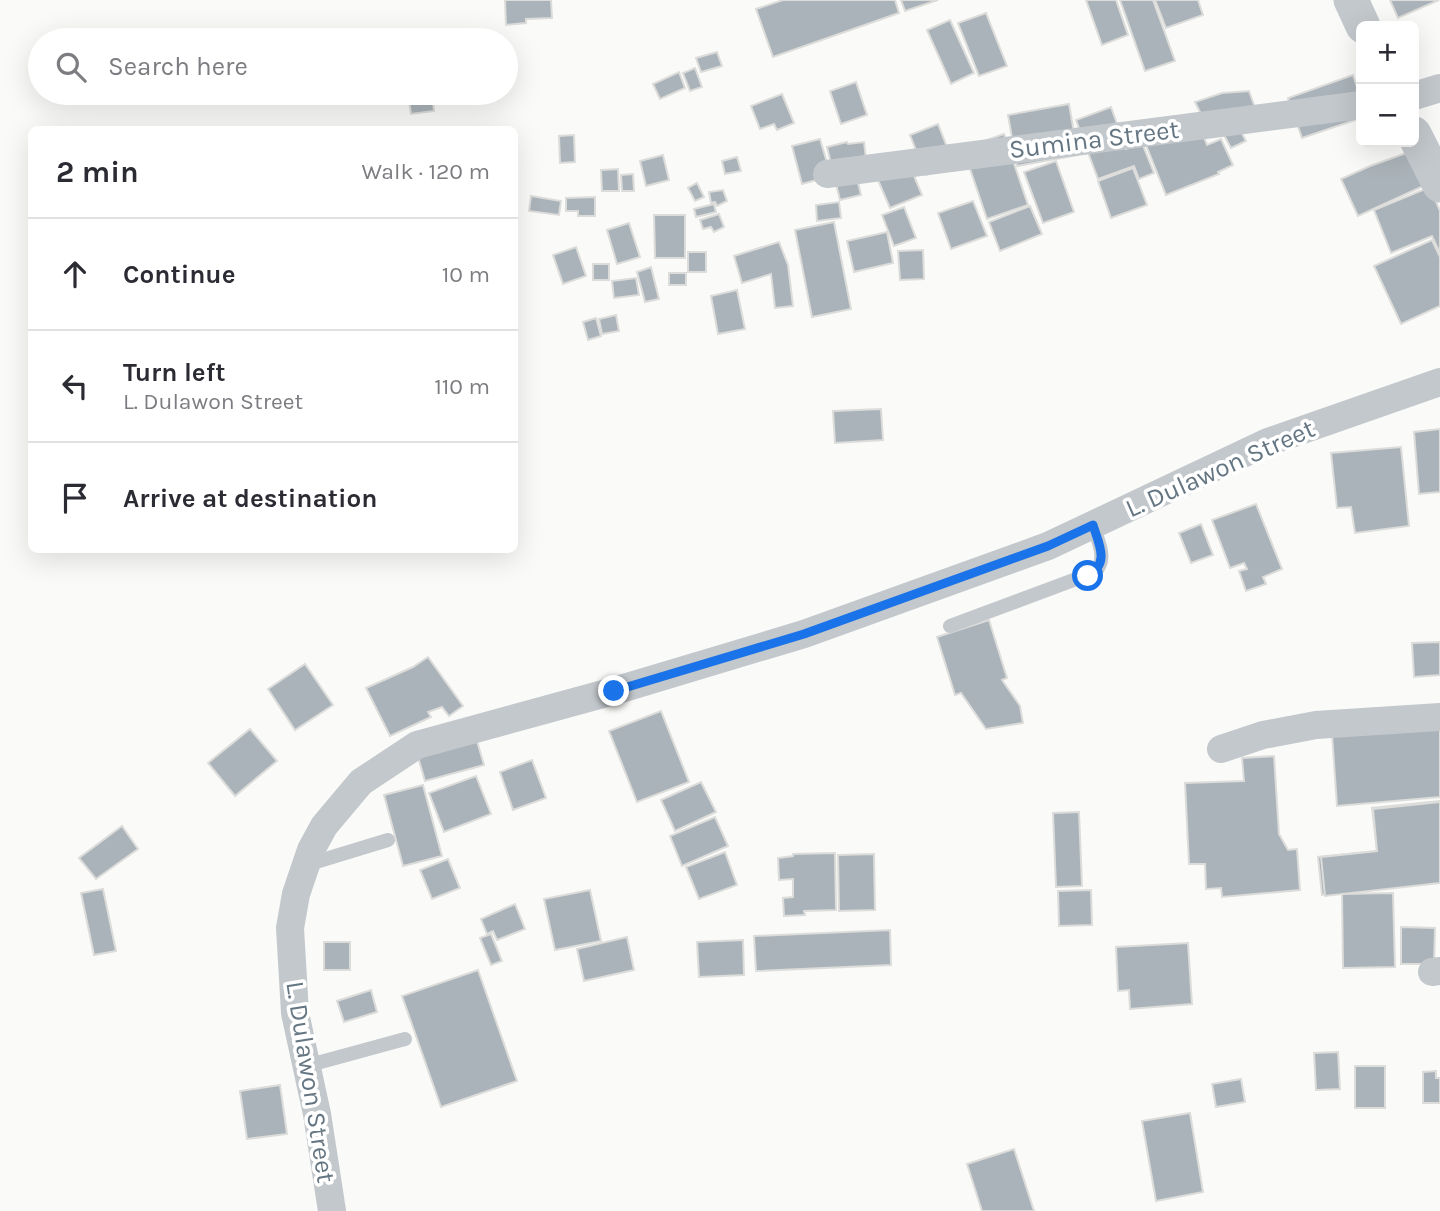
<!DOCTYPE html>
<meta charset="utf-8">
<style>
body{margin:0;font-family:Karla,sans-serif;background:#f7f7f7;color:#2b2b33}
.controls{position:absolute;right:21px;top:21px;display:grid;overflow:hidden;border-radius:10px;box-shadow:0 7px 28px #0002}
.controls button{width:63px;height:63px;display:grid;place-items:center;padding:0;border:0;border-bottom:2px solid #e1e1e2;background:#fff;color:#2b2b33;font:35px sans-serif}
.stop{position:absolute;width:21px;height:21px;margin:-16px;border:5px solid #1a73e8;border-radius:50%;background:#fff}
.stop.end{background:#1a73e8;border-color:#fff;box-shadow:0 2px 7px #0008}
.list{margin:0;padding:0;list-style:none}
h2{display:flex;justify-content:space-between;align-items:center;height:91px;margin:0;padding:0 28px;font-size:30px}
h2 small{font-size:23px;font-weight:400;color:#7c7c81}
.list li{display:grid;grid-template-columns:46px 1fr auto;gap:21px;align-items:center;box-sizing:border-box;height:112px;padding:0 28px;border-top:2px solid #e1e1e2}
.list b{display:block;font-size:26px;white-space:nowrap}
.list p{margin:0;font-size:23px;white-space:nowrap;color:#7c7c81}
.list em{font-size:23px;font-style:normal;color:#7c7c81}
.icon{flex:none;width:38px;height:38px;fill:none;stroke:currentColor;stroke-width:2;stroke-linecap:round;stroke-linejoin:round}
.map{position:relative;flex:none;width:1440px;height:1211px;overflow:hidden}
.search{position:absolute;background:#fff;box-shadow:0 7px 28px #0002;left:28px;top:28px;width:490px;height:77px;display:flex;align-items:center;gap:18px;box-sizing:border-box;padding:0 24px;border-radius:38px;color:#7c7c81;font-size:26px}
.panel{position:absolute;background:#fff;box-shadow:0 7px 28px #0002;left:28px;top:126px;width:490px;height:427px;border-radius:10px}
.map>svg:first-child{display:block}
.building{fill:#aab3b9;stroke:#dcdcda;stroke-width:2}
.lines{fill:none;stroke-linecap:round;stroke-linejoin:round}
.service{stroke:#c3c8cc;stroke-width:14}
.minor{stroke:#c3c8cc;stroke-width:28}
.tertiary{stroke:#c3c8cc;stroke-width:35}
.route{stroke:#1a73e8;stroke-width:9}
.labels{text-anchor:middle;stroke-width:7;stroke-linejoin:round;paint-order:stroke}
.street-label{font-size:26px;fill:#657683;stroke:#fff}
</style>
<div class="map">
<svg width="1440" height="1211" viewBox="0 0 1440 1211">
<rect width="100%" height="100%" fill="#fafaf8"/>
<!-- building -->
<g class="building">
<path d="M505,0H551L552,18L526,19V23L506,25Z"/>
<path d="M783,0H895L899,13L773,57L756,9Z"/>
<path d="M901,0H938L905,11Z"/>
<path d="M1086,0H1116L1128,35L1102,45Z"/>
<path d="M1120,0H1153L1175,61L1145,71Z"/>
<path d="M1155,0H1198L1203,15L1166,28Z"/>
<path d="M1390,0H1439L1398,18Z"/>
<path d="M986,13L1007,66L979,76L958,23Z"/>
<path d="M950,20L974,73L951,84L927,30Z"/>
<path d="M717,52L722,66L701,72L696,58Z"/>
<path d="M695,68L702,87L690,91L683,73Z"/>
<path d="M679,72L685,88L660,99L653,84Z"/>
<path d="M1353,75L1361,98V118L1302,138L1288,98Z"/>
<path d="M856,82L867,115L841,124L830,91Z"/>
<path d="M1249,91L1257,113L1235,120L1246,141L1231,148L1224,135L1211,134L1195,102L1222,93Z"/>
<path d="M408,93H432L434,111L411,114Z"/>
<path d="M782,94L794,123L777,130L774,124L760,129L751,106Z"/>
<path d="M1069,104L1078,155L1017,166L1008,115Z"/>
<path d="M1111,107L1126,149L1142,143L1154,173L1139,179L1134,166L1098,179L1076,120Z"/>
<path d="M1195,114L1207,145L1221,139L1233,165L1218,172L1219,174L1166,195L1142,135Z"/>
<path d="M938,124L954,165L926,175L910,135Z"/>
<path d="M1004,134L1028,205L987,219L963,148Z"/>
<path d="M574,135L575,162L560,163L559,136Z"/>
<path d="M820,139L831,176L802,184L792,146Z"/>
<path d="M847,142L848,144L864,142L868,176L857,178L861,195L840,200L827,147Z"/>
<path d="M1412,151L1428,184L1358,216L1341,179L1370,166Z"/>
<path d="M904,152L922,195L890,208L872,166Z"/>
<path d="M663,155L669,180L646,186L640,161Z"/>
<path d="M737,157L741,171L725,174L722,161Z"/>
<path d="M1056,161L1074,212L1043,223L1024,172Z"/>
<path d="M1133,168L1147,205L1111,218L1098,181Z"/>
<path d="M618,169L619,191H602L601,170Z"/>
<path d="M633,174L634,191H622L621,175Z"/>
<path d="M697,183L704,197L695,201L688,188Z"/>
<path d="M1430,187L1440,211V253L1432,236L1391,253L1374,210Z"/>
<path d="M723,190L727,201L717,206L715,202L711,203L709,192Z"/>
<path d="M531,196L561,201L559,215L529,211Z"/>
<path d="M595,197V216H578V211H566V198Z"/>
<path d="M973,201L987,236L951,249L938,213Z"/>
<path d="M839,202L841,218L817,221L816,205Z"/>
<path d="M714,204L716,212L696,217L694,209Z"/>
<path d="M1030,206L1042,234L1000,251L989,222Z"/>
<path d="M904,207L916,238L894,246L882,215Z"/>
<path d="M719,214L724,227L714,232L711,227L703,229L700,220Z"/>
<path d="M654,215H685V258H655Z"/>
<path d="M834,222L851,309L812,317L795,230Z"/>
<path d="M629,223L640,257L617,264L607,230Z"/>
<path d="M887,232L893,263L854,272L847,241Z"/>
<path d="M1432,240L1440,257V306L1401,324L1374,266Z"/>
<path d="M779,242L788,265L793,306L775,308L771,274L742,283L734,256Z"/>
<path d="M576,247L586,276L563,284L553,255Z"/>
<path d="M923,250L924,279L900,280L898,251Z"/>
<rect x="688" y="252" width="18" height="20"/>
<rect x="593" y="264" width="16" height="16"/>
<path d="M651,267L659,299L645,302L637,272Z"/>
<rect x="669" y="273" width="17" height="12"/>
<path d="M636,278L639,295L614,298L612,281Z"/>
<path d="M737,290L745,329L718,334L711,296Z"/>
<path d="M616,315L619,331L602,334L599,319Z"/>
<path d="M596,318L601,336L588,340L583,322Z"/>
<path d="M881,409L883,440L835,443L833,411Z"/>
<path d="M1440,429V492L1419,494L1414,432Z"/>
<path d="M1401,447L1409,526L1355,533L1351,507L1337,508L1331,453Z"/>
<path d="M1256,504L1282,569L1263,577L1266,584L1246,591L1239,571L1247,569L1244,563L1230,568L1212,520Z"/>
<path d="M1201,524L1213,555L1191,563L1179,533Z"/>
<path d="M989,620L1007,678L1002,680L1020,706L1023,723L986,729L961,693L955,695L937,637Z"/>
<path d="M1440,642V675L1414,677L1412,643Z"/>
<path d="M428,657L463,706L449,716L442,707L428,712L431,717L390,736L366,688L413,667Z"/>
<path d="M305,664L333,705L295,730L268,689Z"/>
<path d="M661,711L689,782L637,802L609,731Z"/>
<path d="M1440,725V797L1337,806L1332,734Z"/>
<path d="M250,729L277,761L235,796L208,763Z"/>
<path d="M477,741L484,765L425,781L418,757Z"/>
<path d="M1274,756L1279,834L1288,850L1297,849L1300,890L1222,897L1221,888L1206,889L1205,864H1189L1185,783L1244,781L1242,758Z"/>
<path d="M532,760L546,798L513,810L500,772Z"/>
<path d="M476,776L491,814L444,832L429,793Z"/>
<path d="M701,782L716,812L675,831L661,800Z"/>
<path d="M423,785L442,856L403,866L384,795Z"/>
<path d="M1440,801V882L1322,895L1318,857L1377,851L1372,808Z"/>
<path d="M1440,802V883L1325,896L1321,857L1377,851L1373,809Z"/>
<path d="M1079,812L1082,886L1056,887L1053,813Z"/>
<path d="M715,817L728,846L682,866L670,836Z"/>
<path d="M122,826L138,849L96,879L79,858Z"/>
<path d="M725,852L737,885L699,899L686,867Z"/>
<path d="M835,853L836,910L804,911L805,915L784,916L783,898L793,897V879L779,880L778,858L793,856V854Z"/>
<path d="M874,854L875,910L839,911L838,855Z"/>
<path d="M448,859L460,888L432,899L420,870Z"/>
<path d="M103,889L116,951L94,955L81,893Z"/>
<path d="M590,890L601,941L555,950L544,899Z"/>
<path d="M1091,890L1092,925L1059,926L1058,891Z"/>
<path d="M1393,893L1395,967L1343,968L1342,894Z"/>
<path d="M515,904L525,929L497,940L493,931L487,934L481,919Z"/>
<path d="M1401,927L1435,928L1434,964H1401Z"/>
<path d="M890,930L891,965L756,971L754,936Z"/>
<path d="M491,934L502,961L491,965L480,938Z"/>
<path d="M627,937L634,970L584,981L577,949Z"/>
<path d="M743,940L744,975L699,977L697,942Z"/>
<rect x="324" y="942" width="26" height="28"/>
<path d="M1188,943L1192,1004L1130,1009L1129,990L1118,991L1116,947Z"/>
<path d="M478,970L517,1081L441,1107L402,996Z"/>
<path d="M371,990L377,1012L344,1022L337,1001Z"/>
<path d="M1338,1052L1340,1089L1316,1090L1314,1053Z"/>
<rect x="1355" y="1066" width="30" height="42"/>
<path d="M1436,1071V1078H1440V1103H1423V1072Z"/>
<path d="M1241,1079L1245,1102L1216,1107L1212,1084Z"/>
<path d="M280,1085L287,1134L247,1139L240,1091Z"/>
<path d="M1190,1113L1203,1192L1156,1201L1142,1121Z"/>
<path d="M1014,1149L1034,1211H982L967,1164Z"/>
</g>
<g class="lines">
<!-- service -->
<g class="service">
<path d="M950,626L1095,572C1108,558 1098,542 1093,525"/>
<path d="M306,865L388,840"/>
<path d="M306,1066L405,1039"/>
</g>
<!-- minor -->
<g class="minor">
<path d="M1414,96L1440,88"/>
<path d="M827,174L1361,105"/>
<path d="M1221,749L1263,735L1316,725L1440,717"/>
<path d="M1432,972L1440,971"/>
<path d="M332,1211L317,1114L295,1013L290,928L296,894L311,850L324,826L361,782L417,745L614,691L804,634L1048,546L1268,442L1440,382"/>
</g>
<!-- tertiary -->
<g class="tertiary">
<path d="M1351,0L1363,26"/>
<path d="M1414,134L1440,185"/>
</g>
</g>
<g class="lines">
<!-- route -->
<path class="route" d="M614,691L804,634L1048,546L1093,525C1099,545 1110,563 1088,576"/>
</g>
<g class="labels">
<!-- street labels -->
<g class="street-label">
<text transform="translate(1094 139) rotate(-7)" y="9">Sumina Street</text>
<text transform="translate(1220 468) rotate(-24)" y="9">L. Dulawon Street</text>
<text transform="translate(311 1082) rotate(81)" y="9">L. Dulawon Street</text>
</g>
</g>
</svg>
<div class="controls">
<button>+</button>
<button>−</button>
</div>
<div class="stop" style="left:1088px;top:576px"></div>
<div class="stop end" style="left:614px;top:691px"></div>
<div class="search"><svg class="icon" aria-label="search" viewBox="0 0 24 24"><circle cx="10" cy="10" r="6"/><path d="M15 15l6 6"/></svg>Search here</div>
<section class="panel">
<h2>2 min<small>Walk · 120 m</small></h2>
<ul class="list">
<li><svg class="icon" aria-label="ahead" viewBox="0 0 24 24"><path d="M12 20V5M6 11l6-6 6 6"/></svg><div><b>Continue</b></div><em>10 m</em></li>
<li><svg class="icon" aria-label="left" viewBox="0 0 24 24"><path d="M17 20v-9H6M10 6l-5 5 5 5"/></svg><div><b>Turn left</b><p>L. Dulawon Street</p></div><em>110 m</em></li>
<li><svg class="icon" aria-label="arrive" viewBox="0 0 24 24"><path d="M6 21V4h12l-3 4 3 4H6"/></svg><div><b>Arrive at destination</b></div></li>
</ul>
</section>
</div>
